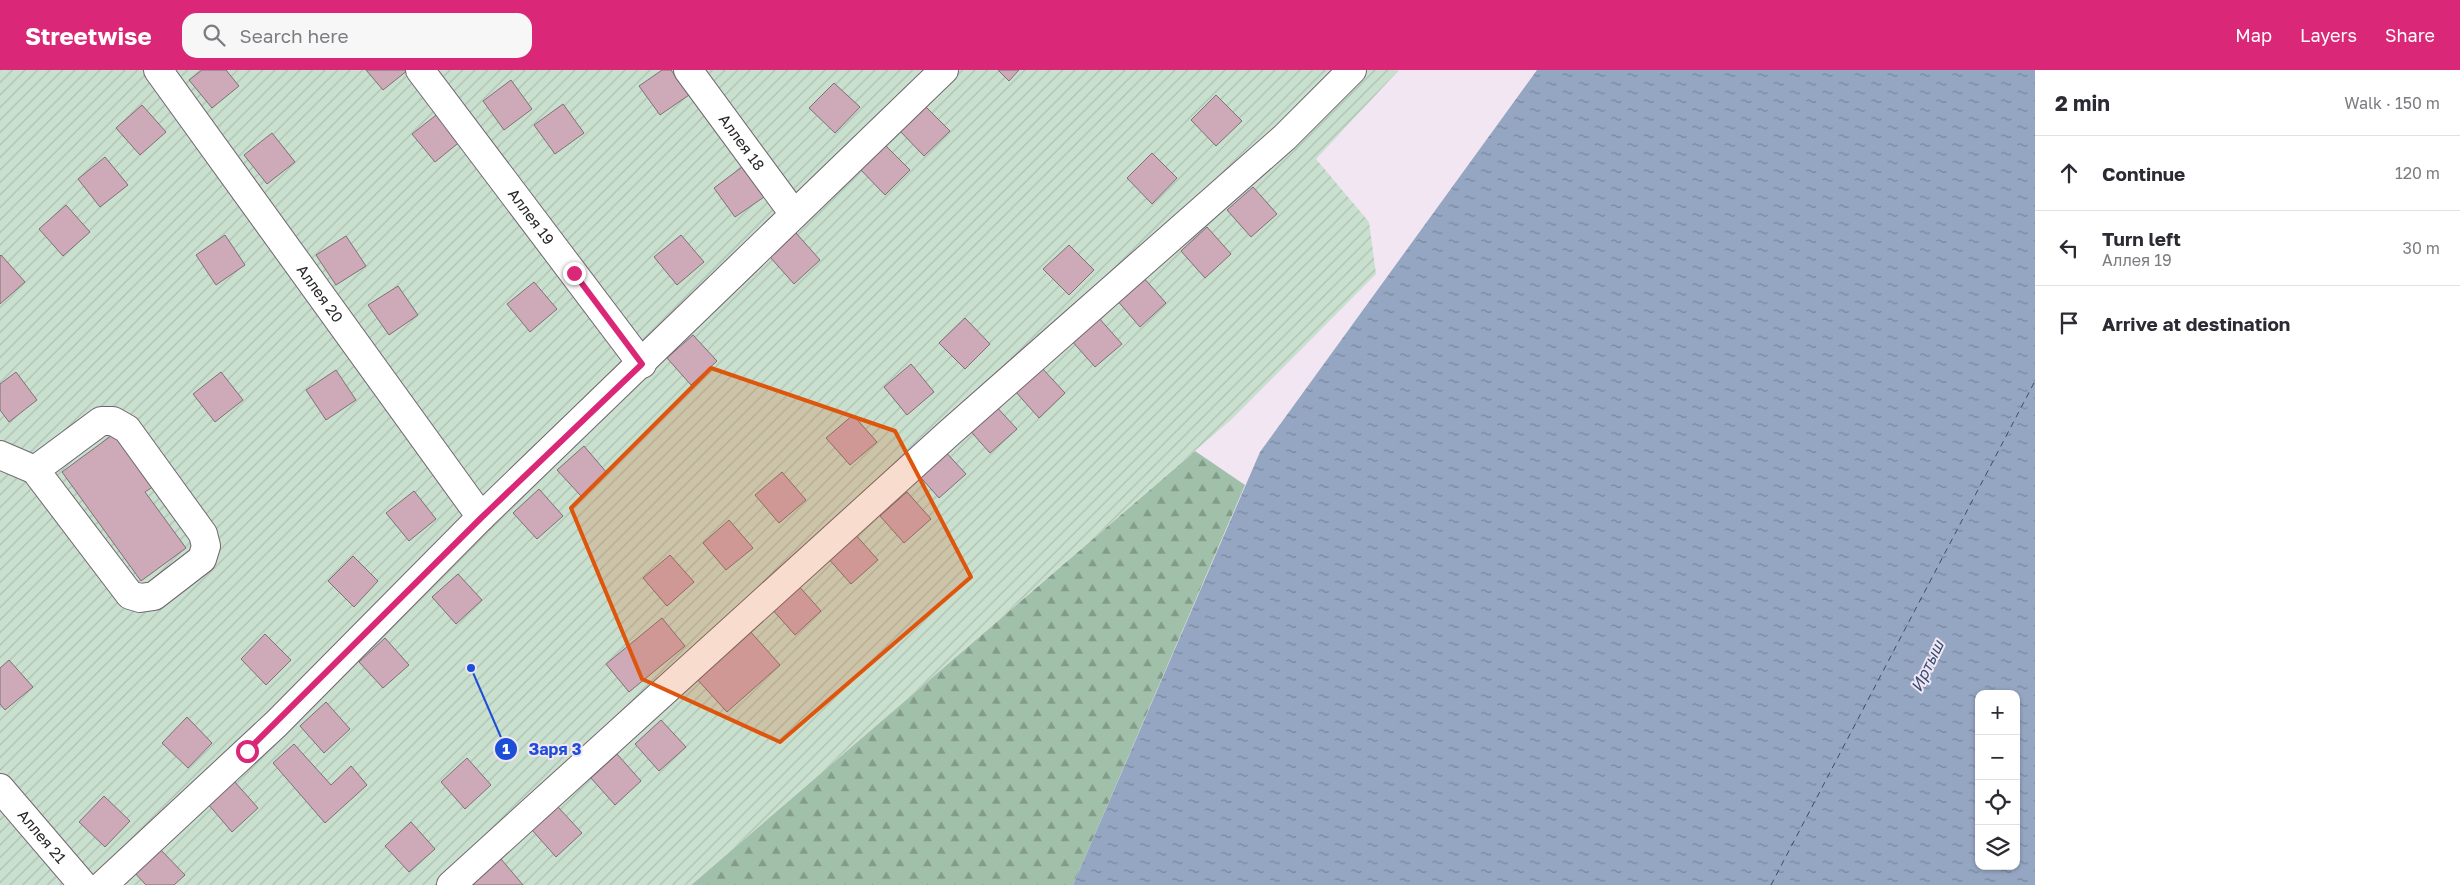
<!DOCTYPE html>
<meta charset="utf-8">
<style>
body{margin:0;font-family:"Golos Text",sans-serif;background:#f7f7f7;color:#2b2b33}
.controls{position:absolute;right:15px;bottom:15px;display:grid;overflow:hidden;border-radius:10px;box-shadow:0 1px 4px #0004}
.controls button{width:45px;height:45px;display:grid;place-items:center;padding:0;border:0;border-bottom:1px solid #e1e1e2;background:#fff;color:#2b2b33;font:25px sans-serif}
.stop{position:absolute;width:15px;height:15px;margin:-11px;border:4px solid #db2777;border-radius:50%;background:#fff}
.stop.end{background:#db2777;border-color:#fff;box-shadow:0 1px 5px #0008}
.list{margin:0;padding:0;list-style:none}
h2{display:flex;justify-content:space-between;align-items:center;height:65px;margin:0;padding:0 20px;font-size:21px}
h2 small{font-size:16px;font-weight:400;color:#7c7c81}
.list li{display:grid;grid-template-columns:32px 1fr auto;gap:15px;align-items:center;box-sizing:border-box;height:75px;padding:0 20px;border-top:1px solid #e1e1e2}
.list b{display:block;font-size:19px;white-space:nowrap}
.list p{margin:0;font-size:16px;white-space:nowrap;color:#7c7c81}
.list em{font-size:16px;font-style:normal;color:#7c7c81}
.icon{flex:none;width:28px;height:28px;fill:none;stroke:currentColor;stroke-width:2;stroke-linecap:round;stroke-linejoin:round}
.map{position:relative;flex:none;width:2035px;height:815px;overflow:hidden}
header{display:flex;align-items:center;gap:30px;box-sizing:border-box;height:70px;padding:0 25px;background:#db2777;color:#fff}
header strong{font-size:24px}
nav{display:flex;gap:28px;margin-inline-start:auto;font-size:18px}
.search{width:350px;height:45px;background:#f7f7f7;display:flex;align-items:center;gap:12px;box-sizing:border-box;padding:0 18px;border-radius:15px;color:#7c7c81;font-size:19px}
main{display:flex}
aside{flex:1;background:#fff}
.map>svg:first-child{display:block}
.forest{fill:url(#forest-firs)}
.garden{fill:url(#garden-furrows)}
.water{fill:url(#water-ripples);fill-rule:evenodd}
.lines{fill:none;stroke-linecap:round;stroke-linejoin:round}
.ferry{stroke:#334d76;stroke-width:1;stroke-dasharray:6 5;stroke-linecap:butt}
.building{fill:#cea9b7;stroke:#7e7075}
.minor-casing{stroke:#706670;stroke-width:30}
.minor{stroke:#fff;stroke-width:28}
.route{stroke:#db2777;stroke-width:6}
.marked{fill:#de560d;fill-opacity:0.2;stroke:#de560d;stroke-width:4;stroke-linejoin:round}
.labels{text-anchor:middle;stroke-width:4;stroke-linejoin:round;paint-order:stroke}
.street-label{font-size:15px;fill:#292529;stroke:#f1e6f1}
.water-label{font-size:16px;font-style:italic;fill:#334d76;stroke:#f1e6f1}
.leader{fill:none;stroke:#1d4ed8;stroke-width:2}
.callout-dot{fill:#1d4ed8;stroke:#f1e6f1;stroke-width:2}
.mark-label{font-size:15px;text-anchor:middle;font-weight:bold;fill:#fff}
.callout-label{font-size:16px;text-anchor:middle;font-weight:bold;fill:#1d4ed8;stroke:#f1e6f1;stroke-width:4;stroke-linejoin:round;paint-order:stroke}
</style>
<header>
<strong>Streetwise</strong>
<div class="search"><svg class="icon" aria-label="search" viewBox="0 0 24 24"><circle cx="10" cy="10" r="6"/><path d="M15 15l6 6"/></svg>Search here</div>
<nav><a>Map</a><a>Layers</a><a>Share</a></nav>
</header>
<main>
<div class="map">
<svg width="2035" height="815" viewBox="0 0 2035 815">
<defs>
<pattern id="forest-firs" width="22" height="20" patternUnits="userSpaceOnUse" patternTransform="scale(1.25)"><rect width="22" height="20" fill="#a1c0a9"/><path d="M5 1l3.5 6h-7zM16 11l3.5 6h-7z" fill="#839c8a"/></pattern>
<pattern id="garden-furrows" width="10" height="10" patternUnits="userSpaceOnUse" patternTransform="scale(1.25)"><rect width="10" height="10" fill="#c9e0cf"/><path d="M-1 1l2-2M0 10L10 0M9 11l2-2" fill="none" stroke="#adc0b2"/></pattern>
<pattern id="water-ripples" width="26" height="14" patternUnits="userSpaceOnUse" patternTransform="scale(1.25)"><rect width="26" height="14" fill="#94a6c2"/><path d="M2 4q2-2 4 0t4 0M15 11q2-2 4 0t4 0" fill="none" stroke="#79879e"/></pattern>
</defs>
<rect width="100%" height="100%" fill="#f1e6f1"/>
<!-- forest -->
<path class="forest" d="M1195,381L1245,415L1073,815H691Z"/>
<!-- garden -->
<path class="garden" d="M0,0H1399L1316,89L1369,152L1376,204L1233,348L691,815H0Z"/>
<!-- water -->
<path class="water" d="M1537,0H2035V815H1073L1260,382ZM1979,624H2016V796H1979Z"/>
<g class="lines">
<!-- ferry -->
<path class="ferry" d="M1771,815L2035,311"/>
</g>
<!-- building -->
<g class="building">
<path d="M202,0H226L239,16L212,38L189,10Z"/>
<path d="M366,0H408L383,20Z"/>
<path d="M662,0H671L689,25L660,45L639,16Z"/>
<path d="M998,0H1019L1009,11Z"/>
<path d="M511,10L532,39L504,60L483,31Z"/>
<path d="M834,13L860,37L835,63L809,38Z"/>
<path d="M1216,25L1242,51L1216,76L1191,50Z"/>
<path d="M563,34L584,63L555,84L534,55Z"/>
<path d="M142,35L166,62L140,85L116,58Z"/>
<path d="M924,35L950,61L924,86L899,60Z"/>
<path d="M440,42L462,70L435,92L412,64Z"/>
<path d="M272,63L295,92L267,114L244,85Z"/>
<path d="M885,75L910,100L885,125L860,99Z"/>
<path d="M1152,83L1177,108L1152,134L1127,108Z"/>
<path d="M105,87L128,115L100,137L78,109Z"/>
<path d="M742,97L764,127L735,147L714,118Z"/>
<path d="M1253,117L1277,144L1251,167L1227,140Z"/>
<path d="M66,135L90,162L63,186L39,159Z"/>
<path d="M1207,157L1231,184L1205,208L1181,181Z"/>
<path d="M796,163L820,190L794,214L770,187Z"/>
<path d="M225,165L245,195L216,215L196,185Z"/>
<path d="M681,165L704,192L677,215L654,187Z"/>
<path d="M346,166L366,196L336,215L316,185Z"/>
<path d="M1069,175L1094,200L1069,225L1043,199Z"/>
<path d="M1,185L25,212L0,234V186Z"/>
<path d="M1142,206L1166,233L1140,257L1116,229Z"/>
<path d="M534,212L557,239L530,262L507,234Z"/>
<path d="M398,216L418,245L389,265L368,235Z"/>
<path d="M1098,247L1122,274L1095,297L1071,270Z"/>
<path d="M965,248L990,274L965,299L939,273Z"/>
<path d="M693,265L717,291L691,315L667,288Z"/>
<path d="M911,294L934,322L907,345L884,317Z"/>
<path d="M1041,297L1065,323L1039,348L1015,321Z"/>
<path d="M336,300L356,330L326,350L306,320Z"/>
<path d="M16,302L37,330L9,352L0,340V314Z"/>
<path d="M221,302L243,330L215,352L193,324Z"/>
<path d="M992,332L1017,359L990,383L966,356Z"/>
<path d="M853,345L877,372L850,395L826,368Z"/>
<path d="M115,363L154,416L145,422L186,478L141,511L62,402Z"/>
<path d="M584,376L607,403L581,426L557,400Z"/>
<path d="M941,377L966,404L939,428L915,401Z"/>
<path d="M782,402L806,430L779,453L755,425Z"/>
<path d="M539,419L563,446L537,469L513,443Z"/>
<path d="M414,421L436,449L409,471L386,443Z"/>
<path d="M907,422L931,449L904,473L880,446Z"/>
<path d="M729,450L753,478L726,500L703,473Z"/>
<path d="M854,463L878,490L851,514L827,487Z"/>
<path d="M670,485L694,512L667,536L643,508Z"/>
<path d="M353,486L378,511L354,537L328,511Z"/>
<path d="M458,504L482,530L456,554L432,527Z"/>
<path d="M797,514L821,541L795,565L771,538Z"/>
<path d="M662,548L685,576L629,622L606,594Z"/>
<path d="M749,560L780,595L727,642L696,608Z"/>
<path d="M265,564L291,590L266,615L241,589Z"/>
<path d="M385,568L409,595L383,618L359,592Z"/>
<path d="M9,590L33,617L5,640L0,634V598Z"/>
<path d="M326,632L350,659L324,683L300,656Z"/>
<path d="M187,647L212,673L188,698L162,673Z"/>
<path d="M661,650L686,677L659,701L635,674Z"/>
<path d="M294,674L331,715L351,696L367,715L325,753L273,693Z"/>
<path d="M617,684L641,711L615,735L591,708Z"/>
<path d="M467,688L491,715L465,739L441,712Z"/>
<path d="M234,711L258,738L232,762L208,734Z"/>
<path d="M104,726L130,751L105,777L79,752Z"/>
<path d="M558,737L582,763L556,787L532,760Z"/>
<path d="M411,752L435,779L409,802L385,776Z"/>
<path d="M160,779L185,805L174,815H146L134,802Z"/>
<path d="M501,789L523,815H471Z"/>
</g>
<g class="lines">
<defs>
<g id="minor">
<path id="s1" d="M158,0L481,447"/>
<path id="s2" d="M420,0L642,294"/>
<path id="s3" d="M688,0L794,144"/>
<path d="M0,385L35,400L130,525L140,528L154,526L202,489L206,476L203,464L127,359L113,351H101L35,400"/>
<path id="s4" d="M0,718L83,815"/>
<path d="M103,815L276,654L481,447L944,0"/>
<path d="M451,815L948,364L1285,67L1352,0"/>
</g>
</defs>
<!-- minor casing -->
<use href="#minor" class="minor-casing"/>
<!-- minor -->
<use href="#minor" class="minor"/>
</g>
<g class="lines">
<!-- route -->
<path class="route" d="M247,681L481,448L642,294L574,203"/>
</g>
<!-- marked area -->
<path class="marked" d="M711,298L895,361L971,507L780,672L642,609L571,438Z"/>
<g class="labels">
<!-- street labels -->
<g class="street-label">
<text dy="5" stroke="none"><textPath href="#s3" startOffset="90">Аллея 18</textPath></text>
<text dy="5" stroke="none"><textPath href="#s2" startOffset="184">Аллея 19</textPath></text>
<text dy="5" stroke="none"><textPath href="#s1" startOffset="276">Аллея 20</textPath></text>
<text dy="5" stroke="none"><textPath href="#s4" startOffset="64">Аллея 21</textPath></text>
</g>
<!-- water labels -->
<g class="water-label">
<text transform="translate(1927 596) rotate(-64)" y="6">Иртыш</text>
</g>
</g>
<!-- callouts -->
<path class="leader" d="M471 598L506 679"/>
<g class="callout-dot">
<circle cx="471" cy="598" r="5"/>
<circle cx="506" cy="679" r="12"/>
</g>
<g class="mark-label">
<text x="506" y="684">1</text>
</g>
<g class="callout-label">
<text x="555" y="685">Заря 3</text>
</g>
</svg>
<div class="controls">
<button>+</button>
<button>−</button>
<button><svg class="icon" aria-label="locate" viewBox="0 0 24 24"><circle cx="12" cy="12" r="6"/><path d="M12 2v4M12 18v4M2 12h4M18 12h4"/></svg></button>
<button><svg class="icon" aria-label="layers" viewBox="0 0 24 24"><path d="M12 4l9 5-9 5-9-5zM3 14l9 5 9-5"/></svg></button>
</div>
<div class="stop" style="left:247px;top:681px"></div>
<div class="stop end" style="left:574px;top:203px"></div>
</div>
<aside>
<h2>2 min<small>Walk · 150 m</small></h2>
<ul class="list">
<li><svg class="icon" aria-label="ahead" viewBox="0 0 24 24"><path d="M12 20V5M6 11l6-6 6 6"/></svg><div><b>Continue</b></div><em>120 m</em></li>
<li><svg class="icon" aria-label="left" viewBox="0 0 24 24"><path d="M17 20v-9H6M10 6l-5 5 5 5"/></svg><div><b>Turn left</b><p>Аллея 19</p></div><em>30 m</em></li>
<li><svg class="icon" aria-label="arrive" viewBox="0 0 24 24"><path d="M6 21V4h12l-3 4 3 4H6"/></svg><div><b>Arrive at destination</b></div></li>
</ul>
</aside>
</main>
